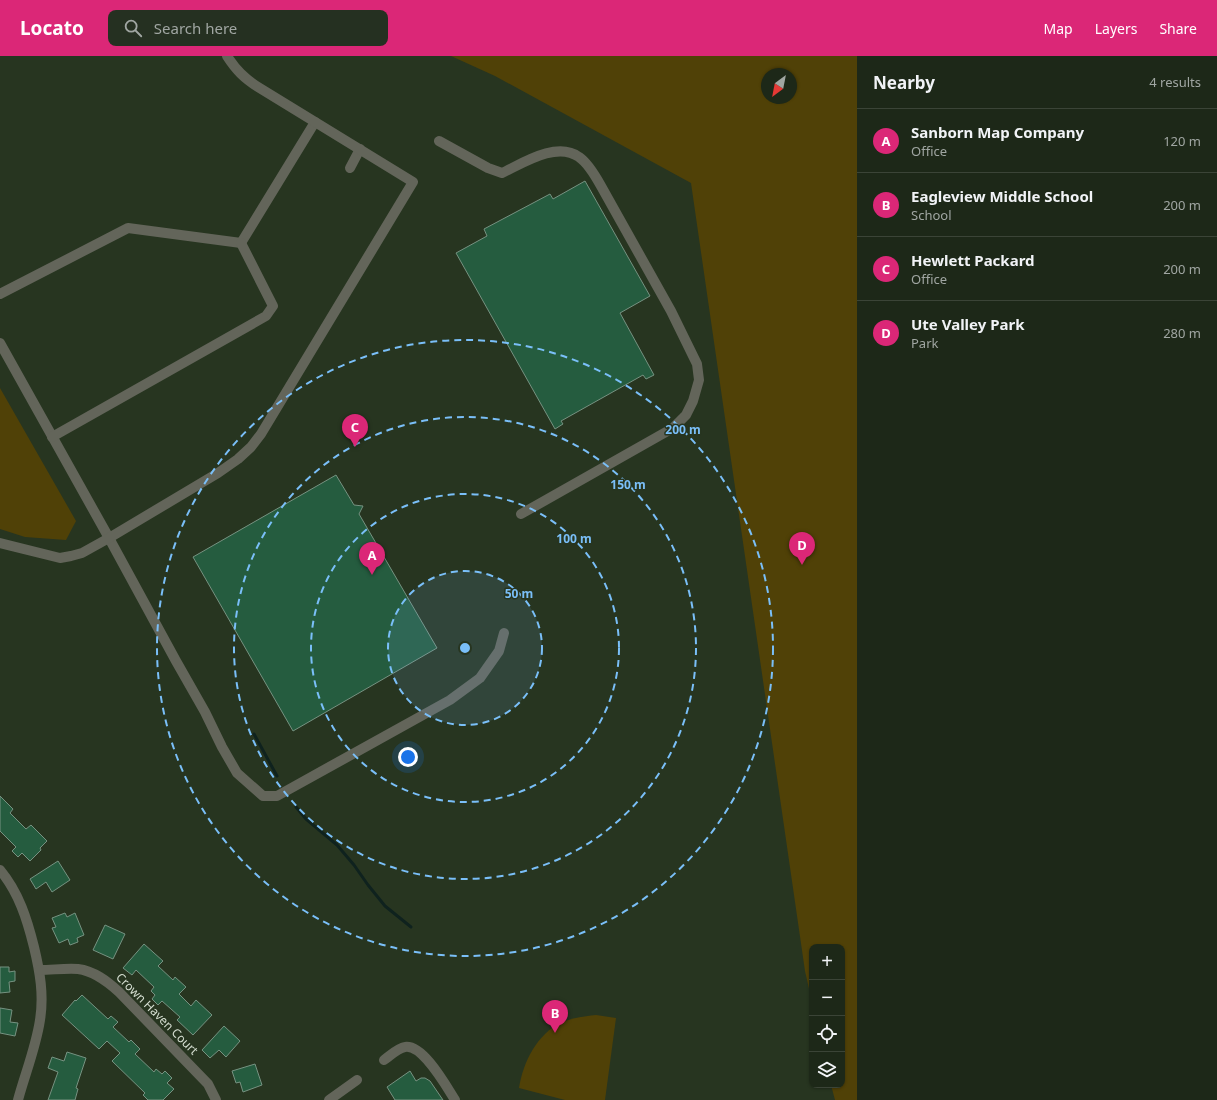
<!DOCTYPE html>
<meta charset="utf-8">
<style>
body{margin:0;font-family:"Noto Sans",sans-serif;background:#253021;color:#f1f3f6}
.controls{position:absolute;right:12px;bottom:12px;display:grid;overflow:hidden;border-radius:8px;box-shadow:0 1px 3px #0004}
.controls button{width:36px;height:36px;display:grid;place-items:center;padding:0;border:0;border-bottom:1px solid #3b4437;background:#1d2818;color:#f1f3f6;font:20px sans-serif}
.compass{position:absolute;left:761px;top:12px;width:36px;height:36px;border-radius:50%;background:#1d2818;box-shadow:0 1px 3px #0004;rotate:212deg}
.you{position:absolute;left:408px;top:701px;width:14px;height:14px;margin:-10px;border:3px solid #fff;border-radius:50%;background:#1a73e8;box-shadow:0 0 0 6px #1a73e833}
.badge{display:grid;place-items:center;width:26px;height:26px;border-radius:50%;background:#db2777;color:#fff;font-size:13px;font-weight:700}
.pin{position:absolute;translate:-50% -33px;filter:drop-shadow(0 1px 2px #0008)}
.pin::after{content:'';position:absolute;top:21px;width:14px;height:12px;background:inherit;clip-path:polygon(0 0,100% 0,50% 100%)}
.list{margin:0;padding:0;list-style:none}
h2{display:flex;justify-content:space-between;align-items:center;height:52px;margin:0;padding:0 16px;font-size:17px}
h2 small{font-size:13px;font-weight:400;color:#a0a6a2}
.list li{display:grid;grid-template-columns:26px 1fr auto;gap:12px;align-items:center;box-sizing:border-box;height:64px;padding:0 16px;border-top:1px solid #3b4437}
.list b{display:block;font-size:15px;white-space:nowrap}
.list p{margin:0;font-size:13px;white-space:nowrap;color:#a0a6a2}
.list em{font-size:13px;font-style:normal;color:#a0a6a2}
.icon{flex:none;width:22px;height:22px;fill:none;stroke:currentColor;stroke-width:2;stroke-linecap:round;stroke-linejoin:round}
.map{position:relative;flex:none;width:857px;height:1044px;overflow:hidden}
header{display:flex;align-items:center;gap:24px;box-sizing:border-box;height:56px;padding:0 20px;background:#db2777;color:#fff}
header strong{font-size:19px}
nav{display:flex;gap:22px;margin-inline-start:auto;font-size:14px}
.search{width:280px;height:36px;background:#253021;display:flex;align-items:center;gap:10px;box-sizing:border-box;padding:0 14px;border-radius:8px;color:#a0a6a2;font-size:15px}
main{display:flex}
aside{flex:1;background:#1d2818}
.map>svg:first-child{display:block}
.green{fill:#504107;fill-rule:evenodd}
.lines{fill:none;stroke-linecap:round;stroke-linejoin:round}
.stream{stroke:#0f221e;stroke-width:3}
.building{fill:#255c3f;stroke:#769281}
.minor{stroke:#63655a;stroke-width:10}
.ring{fill:none;stroke:#7abff8;stroke-width:2;stroke-dasharray:7 5}
.labels{text-anchor:middle;stroke-width:3;stroke-linejoin:round;paint-order:stroke}
.street-label{font-size:12px;fill:#d5ded1;stroke:#273520}
.centre{fill:#7abff8;stroke:#273520;stroke-width:2}
.ring-label{font-size:12px;text-anchor:middle;font-weight:bold;fill:#7abff8;stroke:#273520;stroke-width:3;stroke-linejoin:round;paint-order:stroke}
</style>
<header>
<strong>Locato</strong>
<div class="search"><svg class="icon" aria-label="search" viewBox="0 0 24 24"><circle cx="10" cy="10" r="6"/><path d="M15 15l6 6"/></svg>Search here</div>
<nav><a>Map</a><a>Layers</a><a>Share</a></nav>
</header>
<main>
<div class="map">
<svg width="857" height="1044" viewBox="0 0 857 1044">
<rect width="100%" height="100%" fill="#273520"/>
<!-- green -->
<g class="green">
<path d="M451,0H857V1044H835L831,1029H842V891H812V946L805,915L691,127L495,20ZM767,18H791V42H767Z"/>
<path d="M0,332L76,465L66,484L25,481L0,473Z"/>
<path d="M596,959L616,962L605,1044H565L519,1032C523,1006 537,978 562,966C573,962 585,960 596,959Z"/>
</g>
<g class="lines">
<!-- stream -->
<g class="stream">
<path d="M254,678L277,720"/>
<path d="M296,751L306,763L337,789L354,809L368,829L385,850L411,871"/>
</g>
</g>
<!-- building -->
<g class="building">
<path d="M585,125L650,240L620,257L654,319L646,323L643,319L561,365L563,368L555,373L456,197L487,180L484,173L550,138L553,143Z"/>
<path d="M336,419L354,449L363,450L359,458L437,592L293,675L193,501Z"/>
<path d="M0,740L13,753L10,757L26,773L31,769L47,785L40,792L41,794L30,805L22,797L18,801L12,795L16,791L0,775Z"/>
<path d="M58,805L70,824L52,836L46,826L36,833L30,823Z"/>
<path d="M65,857L67,861L75,857L84,879L77,882L78,886L70,889L68,883L59,887L52,872L56,871L52,862Z"/>
<path d="M105,869L125,878L113,903L93,894Z"/>
<path d="M144,888L163,905L158,910L173,924L175,921L186,931L179,938L191,950L196,944L212,959L193,979L177,964L180,961L162,945L158,949L152,943L155,939L151,935L154,931L136,914L132,919L123,912Z"/>
<path d="M0,911H9V916L15,915V925L9,926L10,936L0,937Z"/>
<path d="M82,939L108,963L111,960L118,966L113,971L129,986L131,984L140,993L135,998L154,1016L156,1013L162,1018L165,1015L172,1022L167,1027L174,1033L163,1044H148L143,1039L145,1037L112,1005L120,997L107,985L99,993L62,959L75,944L76,945Z"/>
<path d="M0,952L12,954L10,966L18,967L15,980L0,977Z"/>
<path d="M224,970L240,985L226,1001L219,994L210,1002L202,994Z"/>
<path d="M67,996L86,1002L76,1032L78,1033L75,1044H48L58,1016L48,1012L52,1001L64,1005Z"/>
<path d="M255,1008L262,1029L243,1036L240,1026L236,1027L232,1015Z"/>
<path d="M410,1015L416,1025L421,1022H425L430,1025L443,1044H395L387,1031Z"/>
</g>
<g class="lines">
<!-- minor -->
<g class="minor">
<path d="M439,85L488,112L502,117C523,107 557,85 579,101C588,107 596,121 601,130L671,255L697,308L699,324L693,345L686,359L673,372L521,458"/>
<path d="M350,112L360,93"/>
<path d="M0,238L128,172L241,187L315,66"/>
<path d="M0,287L109,482L176,605L205,656L222,691L237,717L263,740H277L450,644L480,622L499,595L504,577"/>
<path d="M52,381L266,260L273,250L241,187"/>
<path d="M0,487L60,502L71,500L82,497L109,482L218,417L238,403L251,391L261,378L413,126L258,31C244,22 236,14 227,0"/>
<path d="M0,814C19,837 27,863 34,891C40,916 44,939 40,964C36,991 25,1018 18,1044"/>
<path d="M40,914C52,914 66,912 78,913C94,915 107,925 119,936L208,1028L216,1044"/>
<path d="M384,1004C391,999 398,992 405,991C423,988 446,1030 455,1044"/>
<path d="M329,1044L357,1024"/>
</g>
</g>
<!-- distance rings -->
<circle cx="465" cy="592" r="77" fill="#7abff8" fill-opacity=".12"/>
<g class="ring">
<circle cx="465" cy="592" r="77"/>
<circle cx="465" cy="592" r="154"/>
<circle cx="465" cy="592" r="231"/>
<circle cx="465" cy="592" r="308"/>
</g>
<g class="labels">
<!-- street labels -->
<g class="street-label">
<text transform="translate(157 958) rotate(45)" y="4">Crown Haven Court</text>
</g>
</g>
<circle cx="465" cy="592" r="6" class="centre"/>
<g class="ring-label">
<text x="683" y="378">200 m</text>
<text x="628" y="433">150 m</text>
<text x="574" y="487">100 m</text>
<text x="519" y="542">50 m</text>
</g>
</svg>
<div class="controls">
<button>+</button>
<button>−</button>
<button><svg class="icon" aria-label="locate" viewBox="0 0 24 24"><circle cx="12" cy="12" r="6"/><path d="M12 2v4M12 18v4M2 12h4M18 12h4"/></svg></button>
<button><svg class="icon" aria-label="layers" viewBox="0 0 24 24"><path d="M12 4l9 5-9 5-9-5zM3 14l9 5 9-5"/></svg></button>
</div>
<svg class="compass" viewBox="-18 -18 36 36"><path d="M0-13l5 13h-10z" fill="#e53935"/><path d="M0 13l5-13h-10z" fill="#a0a6a2"/></svg>
<div class="you"></div>
<div class="pin badge" style="left:372px;top:519px">A</div>
<div class="pin badge" style="left:555px;top:977px">B</div>
<div class="pin badge" style="left:355px;top:391px">C</div>
<div class="pin badge" style="left:802px;top:509px">D</div>
</div>
<aside>
<h2>Nearby<small>4 results</small></h2>
<ul class="list">
<li><span class="badge">A</span><div><b>Sanborn Map Company</b><p>Office</p></div><em>120 m</em></li>
<li><span class="badge">B</span><div><b>Eagleview Middle School</b><p>School</p></div><em>200 m</em></li>
<li><span class="badge">C</span><div><b>Hewlett Packard</b><p>Office</p></div><em>200 m</em></li>
<li><span class="badge">D</span><div><b>Ute Valley Park</b><p>Park</p></div><em>280 m</em></li>
</ul>
</aside>
</main>
